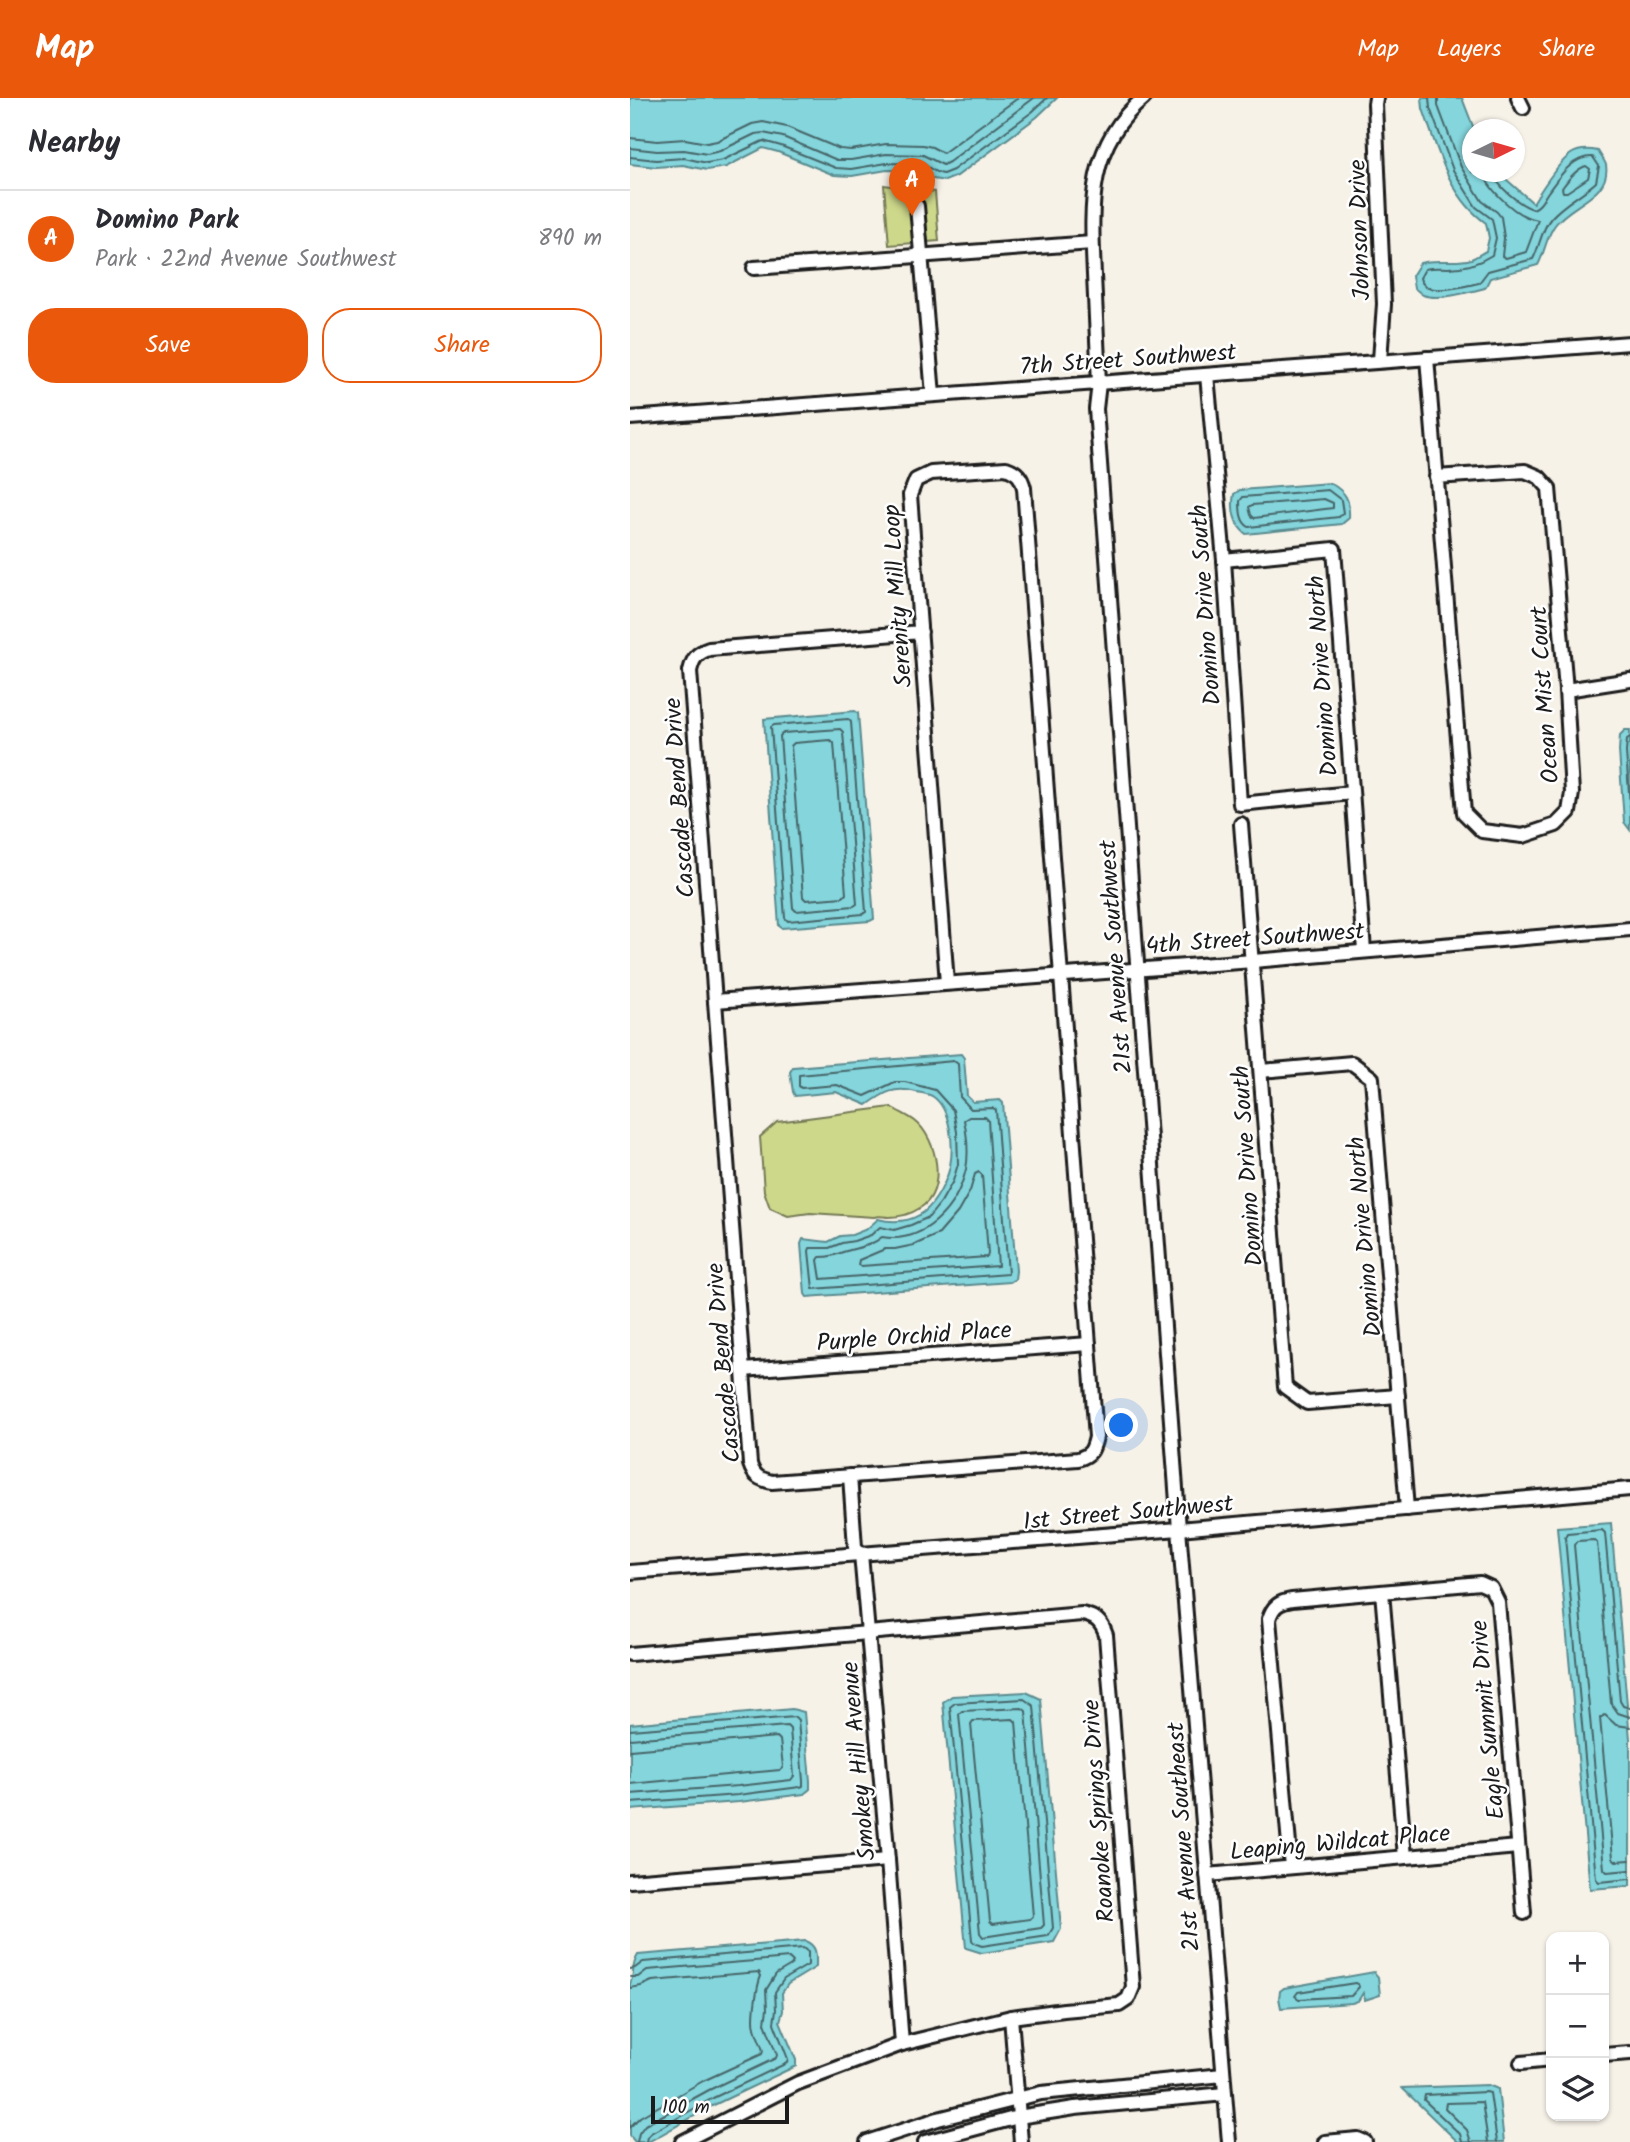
<!DOCTYPE html>
<meta charset="utf-8">
<style>
body{margin:0;font-family:Kalam,sans-serif;background:#f7f7f7;color:#2b2b33}
.controls{position:absolute;right:21px;bottom:21px;display:grid;overflow:hidden;border-radius:14px;box-shadow:0 2px 5px #0004}
.controls button{width:63px;height:63px;display:grid;place-items:center;padding:0;border:0;border-bottom:2px solid #e1e1e2;background:#fff;color:#2b2b33;font:35px sans-serif}
.compass{position:absolute;left:832px;top:21px;width:63px;height:63px;border-radius:50%;background:#fff;box-shadow:0 2px 5px #0004;rotate:85deg}
.scale{position:absolute;left:21px;bottom:18px;width:138px;box-sizing:border-box;padding-left:7px;border:4px solid #1c1c1c;border-top:0;font-size:19px;line-height:24px;white-space:nowrap;color:#1c1c1c;-webkit-text-stroke:5px #fff;paint-order:stroke}
.you{position:absolute;left:492px;top:1328px;width:24px;height:24px;margin:-18px;border:5px solid #fff;border-radius:50%;background:#1a73e8;box-shadow:0 0 0 10px #1a73e833}
.badge{display:grid;place-items:center;width:46px;height:46px;border-radius:50%;background:#ea580c;color:#fff;font-size:23px;font-weight:700}
.pin{position:absolute;translate:-50% -58px;filter:drop-shadow(0 2px 4px #0008)}
.pin::after{content:'';position:absolute;top:37px;width:24px;height:21px;background:inherit;clip-path:polygon(0 0,100% 0,50% 100%)}
.list{margin:0;padding:0;list-style:none}
h2{display:flex;justify-content:space-between;align-items:center;height:91px;margin:0;padding:0 28px;font-size:30px}
h2 small{font-size:23px;font-weight:400;color:#7c7c81}
.list li{display:grid;grid-template-columns:46px 1fr auto;gap:21px;align-items:center;box-sizing:border-box;height:98px;padding:0 28px;border-top:2px solid #e1e1e2}
.list b{display:block;font-size:26px;white-space:nowrap}
.list p{margin:0;font-size:23px;white-space:nowrap;color:#7c7c81}
.list em{font-size:23px;font-style:normal;color:#7c7c81}
.actions{display:flex;gap:14px;padding:21px 28px}
.actions a{flex:1;padding:16px 0;border:2px solid #ea580c;border-radius:28px;text-align:center;font-size:24px;color:#ea580c}
.actions .main{background:#ea580c;color:#fff}
.icon{flex:none;width:38px;height:38px;fill:none;stroke:currentColor;stroke-width:2;stroke-linecap:round;stroke-linejoin:round}
.map{position:relative;flex:none;width:1000px;height:2044px;overflow:hidden}
header{display:flex;align-items:center;gap:42px;box-sizing:border-box;height:98px;padding:0 35px;background:#ea580c;color:#fff}
header strong{font-size:33px}
nav{display:flex;gap:38px;margin-inline-start:auto;font-size:24px}
main{display:flex}
aside{flex:1;background:#fff}
.map>svg:first-child{display:block}
.green{fill:#cdd88b;stroke:#747a54;stroke-width:2}
.water{fill:#84d5dc;stroke:#5a8b8f;stroke-width:2}
.lines{fill:none;stroke-linecap:round;stroke-linejoin:round}
.shore{stroke:#466669;stroke-width:2}
.minor-casing{stroke:#1c1c1c;stroke-width:18}
.minor{stroke:#fff;stroke-width:12}
.labels{text-anchor:middle;stroke-width:5;stroke-linejoin:round;paint-order:stroke}
.street-label{font-size:24px;fill:#1c1c1c;stroke:#fff}
</style>
<header>
<strong>Map</strong>
<nav><a>Map</a><a>Layers</a><a>Share</a></nav>
</header>
<main>
<aside>
<h2>Nearby<small></small></h2>
<ul class="list">
<li><span class="badge">A</span><div><b>Domino Park</b><p>Park · 22nd Avenue Southwest</p></div><em>890 m</em></li>
</ul>
<div class="actions"><a class="main">Save</a><a>Share</a></div>
</aside>
<div class="map">
<svg width="1000" height="2044" viewBox="0 0 1000 2044">
<rect width="100%" height="100%" fill="#f7f2e8"/>
<filter id="ink" filterUnits="userSpaceOnUse"><feTurbulence type="fractalNoise" baseFrequency=".0143" numOctaves="2"/><feDisplacementMap in="SourceGraphic" scale="14" xChannelSelector="R" yChannelSelector="G"/><feConvolveMatrix kernelMatrix="1 2 1 2 8 2 1 2 1" color-interpolation-filters="sRGB"/></filter>
<g filter="url(#ink)">
<!-- green -->
<g class="green">
<path d="M254,87L305,94L309,143L259,147Z"/>
<path d="M261,1009C269,1014 278,1018 285,1023C307,1040 318,1093 290,1110C281,1116 270,1119 259,1119C253,1119 250,1117 244,1119L180,1115L158,1118L140,1110L134,1093L130,1039L147,1024Z"/>
</g>
<!-- water -->
<g class="water">
<path d="M0,0H427L407,19L327,78L315,83L303,81L292,73L257,72L222,78L204,77L148,54L133,50L96,69L77,72L53,67L26,69L0,66Z"/>
<path d="M792,0H832L844,31L842,74H868L903,105C911,92 928,65 941,56C949,51 959,51 968,53C970,57 975,63 976,67C981,98 940,106 925,127C916,139 915,154 908,167L860,180L855,190C840,194 808,203 793,197C790,195 787,192 784,190L782,178L790,165C807,160 825,166 841,161C846,159 852,155 856,153L859,140L856,125C819,99 808,52 793,11Z"/>
<path d="M700,385C716,394 720,401 719,420L712,426L616,436C604,427 601,411 604,396L610,392Z"/>
<path d="M225,613L228,615L244,821L240,823L152,830L149,828L134,621Z"/>
<path d="M995,632H1000V732L994,724L989,653L990,637Z"/>
<path d="M331,956L334,960L337,998L343,1004L370,1002L373,1005L386,1173L385,1181L380,1184L177,1199L175,1196L171,1146L173,1141L198,1144L210,1138L222,1137L237,1131L248,1121C263,1125 281,1124 294,1114C306,1104 317,1083 320,1068C324,1048 321,1010 302,998C298,996 291,995 286,994C265,988 255,994 237,1007L206,994L165,998L163,994L160,974L163,969Z"/>
<path d="M981,1425L1000,1641V1788L960,1791L927,1429Z"/>
<path d="M396,1594L411,1601L431,1831L424,1844L352,1855L336,1850L313,1604L322,1598Z"/>
<path d="M162,1611L174,1614L180,1683V1691L174,1696L109,1704L0,1712V1626Z"/>
<path d="M175,1843C188,1848 186,1858 186,1869L158,1886L152,1895L153,1913L150,1923L166,1962V1968L86,2006L18,2044H5L0,2038V1886C6,1874 0,1870 8,1857Z"/>
<path d="M744,1874L748,1879L750,1897L735,1902L733,1895L728,1903L722,1905L651,1910L649,1900L650,1893L654,1890Z"/>
<path d="M858,1987L868,1991L874,2044H828L772,1990Z"/>
</g>
<g class="lines">
<!-- shore -->
<g class="shore">
<path d="M799,0L800,10L823,72L846,109L862,121L866,140L862,157C848,166 834,170 818,170C809,170 803,169 795,171L790,180C795,200 834,188 849,185L858,173L903,161C910,148 911,132 921,120C934,105 952,97 966,84L969,68L963,59C942,58 929,79 918,94C913,101 911,108 903,111C890,107 866,88 863,74"/>
<path d="M808,0V8L831,69L852,103L867,114L871,119L874,140L872,158L876,160L896,154L908,122C904,121 900,120 897,119C883,114 855,88 854,74"/>
<path d="M0,40L27,43L55,41L77,45L87,43L122,26L133,24L157,29L210,51L221,52L256,46L293,47L302,49L313,55L388,0"/>
<path d="M0,50L27,53L54,52L77,56L90,53L125,36L133,35L153,39L207,62H221L256,56L293,57L313,67L319,64L404,0"/>
<path d="M0,59L26,62L54,60L77,65L93,62L133,43L151,48L206,70L221,71L257,65L293,66L306,74L313,76L323,72L402,14L417,0"/>
<path d="M956,68L960,71L958,80L937,94H933L932,90C938,82 946,71 956,68Z"/>
<path d="M698,392L711,402L713,415L709,419L619,429C610,424 610,412 610,403L613,399Z"/>
<path d="M694,401L703,405V410L624,420L621,417L619,409L622,407Z"/>
<path d="M218,621L221,624L236,814L233,816L158,823L155,820L141,629L144,627Z"/>
<path d="M210,631L213,634L227,806L224,808L166,813L163,810L150,638L153,635Z"/>
<path d="M1000,639L997,641L996,654L1000,708"/>
<path d="M200,642L204,645L216,796L213,799L176,802L173,799L161,648L164,645Z"/>
<path d="M324,963L328,966L330,999L341,1011L363,1010L366,1012L378,1176L183,1191L179,1153L180,1150H199L212,1145L224,1143L241,1137L250,1129L264,1132L281,1127L299,1119L311,1104L323,1083L328,1066L327,1034L323,1012L305,992L275,984H265L235,998L207,987L171,990L169,988V977Z"/>
<path d="M339,1019H355L358,1022L368,1168L191,1181L188,1162L190,1159C200,1159 205,1157 213,1154C228,1149 240,1149 252,1139C295,1146 327,1110 336,1071C339,1056 337,1037 334,1022Z"/>
<path d="M349,1074L352,1077L358,1156L357,1159L231,1168L228,1167L229,1162L255,1151H265L284,1147L309,1136L328,1114L340,1093L345,1076Z"/>
<path d="M394,1601L404,1608L423,1830L418,1838L352,1848L344,1845L342,1842L320,1609L325,1605Z"/>
<path d="M392,1610L396,1613L414,1827L411,1830L353,1839L350,1835L329,1616L332,1613Z"/>
<path d="M1000,1610L993,1608L990,1603L975,1435L972,1432L937,1435L935,1439L966,1781L969,1784L1000,1781"/>
<path d="M1000,1619L988,1615L981,1605L967,1444L964,1442L947,1443L944,1447L974,1771L977,1774L1000,1772"/>
<path d="M383,1621L386,1624L403,1818L400,1821L363,1826L360,1823L341,1626L343,1623Z"/>
<path d="M1000,1629L986,1627L975,1617L970,1620L983,1760L986,1763L1000,1762"/>
<path d="M0,1632L165,1619L168,1622L173,1683V1688L170,1689L108,1697L0,1705"/>
<path d="M0,1641L157,1628L160,1631L164,1678L161,1682L108,1688L0,1696"/>
<path d="M0,1652L147,1639L150,1642L153,1669L150,1672L0,1686"/>
<path d="M0,1871L5,1870L13,1864L173,1850L178,1854V1867L154,1881L145,1894L146,1912L144,1925L158,1961L157,1965L83,2000L21,2035L17,2039L16,2044"/>
<path d="M0,1879H8L17,1872L159,1860L163,1864L161,1867L146,1876L136,1892L137,1911L135,1925L147,1957L146,1960L79,1992L15,2027L9,2035L7,2044"/>
<path d="M725,1885L728,1886L729,1889L721,1898L669,1901L665,1898L668,1894Z"/>
<path d="M0,1890L11,1888L22,1883L129,1874L131,1878C127,1887 122,1920 125,1930C127,1938 131,1945 133,1953L132,1956L73,1983L10,2019L0,2029"/>
<path d="M832,2044L830,2036L794,2002L795,1997L856,1994L860,1995L867,2044"/>
<path d="M841,2044L837,2032L815,2010L816,2005L852,2004L858,2044"/>
</g>
<defs>
<g id="minor">
<path d="M514,0C456,47 461,111 464,177C466,213 467,249 469,285L466,311L549,1431L599,2044"/>
<path d="M746,0L745,6L754,206L750,262"/>
<path d="M888,0L893,10"/>
<path d="M287,108L303,297"/>
<path d="M124,170L462,145"/>
<path d="M797,260L834,715L852,733L893,738L926,727L939,714L942,695L936,592L919,390L909,379L895,373L806,379"/>
<path d="M577,277L594,462L610,706L722,695"/>
<path d="M0,320L1000,245"/>
<path d="M594,462L704,451L734,853"/>
<path d="M291,534L79,551C67,555 63,560 60,573L120,1366C124,1379 130,1381 142,1384L448,1361C461,1357 463,1352 466,1339L394,390C391,378 387,374 376,370L301,375L286,382L280,397L317,885"/>
<path d="M936,592L1000,582"/>
<path d="M611,726L655,1289L677,1305L768,1298"/>
<path d="M85,903L623,863L1000,831"/>
<path d="M631,973L722,965L742,980L777,1411"/>
<path d="M113,1272L459,1246"/>
<path d="M220,1378L225,1449L231,1456L258,1762L272,1946"/>
<path d="M0,1474L549,1431L1000,1391"/>
<path d="M752,1494L775,1759"/>
<path d="M0,1556L452,1516C466,1519 471,1523 476,1537L503,1889L498,1901L489,1907L434,1912L381,1919L272,1946L168,1985L52,2044"/>
<path d="M661,1769L639,1521C643,1508 649,1504 662,1502L850,1485L861,1490L868,1504L894,1815"/>
<path d="M577,1777L888,1749"/>
<path d="M0,1783L258,1762"/>
<path d="M381,1919L391,2044"/>
<path d="M974,1957L1000,1955"/>
<path d="M891,1965L921,1962"/>
<path d="M237,2044L308,2021L411,1995L593,1977"/>
<path d="M295,2044L388,2019L445,2010L595,1996"/>
<path d="M695,2044L728,2041L735,2044"/>
</g>
</defs>
<!-- minor casing -->
<use href="#minor" class="minor-casing"/>
<!-- minor -->
<use href="#minor" class="minor"/>
</g>
</g>
<g class="labels">
<!-- street labels -->
<g class="street-label">
<text transform="translate(729 132) rotate(-92)" y="8">Johnson Drive</text>
<text transform="translate(498 261) rotate(-4)" y="8">7th Street Southwest</text>
<text transform="translate(267 498) rotate(-94)" y="8">Serenity Mill Loop</text>
<text transform="translate(575 507) rotate(-94)" y="8">Domino Drive South</text>
<text transform="translate(692 578) rotate(-94)" y="8">Domino Drive North</text>
<text transform="translate(914 597) rotate(-94)" y="8">Ocean Mist Court</text>
<text transform="translate(49 700) rotate(-94)" y="8">Cascade Bend Drive</text>
<text transform="translate(625 840) rotate(-4)" y="8">4th Street Southwest</text>
<text transform="translate(485 859) rotate(-94)" y="8">21st Avenue Southwest</text>
<text transform="translate(617 1068) rotate(-94)" y="8">Domino Drive South</text>
<text transform="translate(734 1139) rotate(-95)" y="8">Domino Drive North</text>
<text transform="translate(284 1238) rotate(-4)" y="8">Purple Orchid Place</text>
<text transform="translate(93 1265) rotate(-95)" y="8">Cascade Bend Drive</text>
<text transform="translate(498 1414) rotate(-5)" y="8">1st Street Southwest</text>
<text transform="translate(857 1622) rotate(-95)" y="8">Eagle Summit Drive</text>
<text transform="translate(228 1663) rotate(-95)" y="8">Smokey Hill Avenue</text>
<text transform="translate(468 1713) rotate(-94)" y="8">Roanoke Springs Drive</text>
<text transform="translate(553 1739) rotate(-94)" y="8">21st Avenue Southeast</text>
<text transform="translate(710 1744) rotate(-5)" y="8">Leaping Wildcat Place</text>
</g>
</g>
</svg>
<div class="controls">
<button>+</button>
<button>−</button>
<button><svg class="icon" aria-label="layers" viewBox="0 0 24 24"><path d="M12 4l9 5-9 5-9-5zM3 14l9 5 9-5"/></svg></button>
</div>
<svg class="compass" viewBox="-18 -18 36 36"><path d="M0-13l5 13h-10z" fill="#e53935"/><path d="M0 13l5-13h-10z" fill="#7c7c81"/></svg>
<div class="scale">100 m</div>
<div class="you"></div>
<div class="pin badge" style="left:282px;top:118px">A</div>
</div>
</main>
